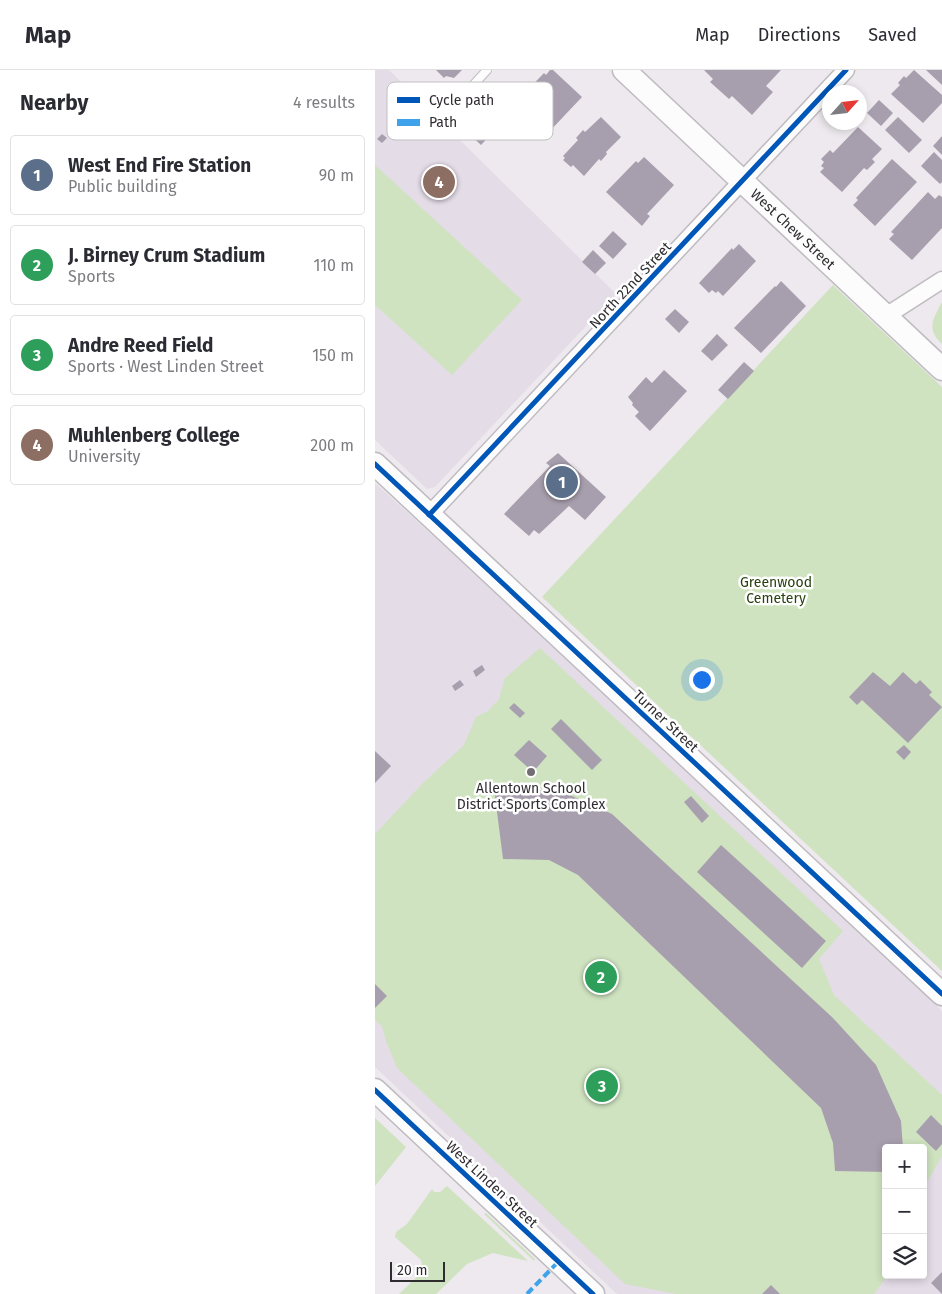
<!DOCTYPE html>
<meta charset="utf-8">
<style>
body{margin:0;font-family:"Fira Sans",sans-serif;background:#f7f7f7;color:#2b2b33}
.controls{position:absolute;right:15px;bottom:15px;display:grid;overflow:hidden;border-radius:5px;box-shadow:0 2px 8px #0003}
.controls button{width:45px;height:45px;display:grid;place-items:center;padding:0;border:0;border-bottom:1px solid #e1e1e2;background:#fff;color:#2b2b33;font:25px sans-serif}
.compass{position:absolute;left:447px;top:15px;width:45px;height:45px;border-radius:50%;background:#fff;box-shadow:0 2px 8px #0003;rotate:63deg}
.scale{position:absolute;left:15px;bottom:12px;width:55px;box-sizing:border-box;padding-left:5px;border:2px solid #2f2c30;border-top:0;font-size:14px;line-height:18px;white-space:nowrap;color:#2f2c30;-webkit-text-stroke:4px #fff;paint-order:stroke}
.you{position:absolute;left:326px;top:609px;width:18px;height:18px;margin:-12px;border:4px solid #fff;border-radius:50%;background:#1a73e8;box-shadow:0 0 0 8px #1a73e833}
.badge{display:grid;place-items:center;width:32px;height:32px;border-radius:50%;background:#726e72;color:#fff;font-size:16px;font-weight:700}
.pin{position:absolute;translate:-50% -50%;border:2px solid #fff;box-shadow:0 1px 5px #0006}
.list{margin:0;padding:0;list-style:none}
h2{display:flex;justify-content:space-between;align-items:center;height:65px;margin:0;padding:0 20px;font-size:21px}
h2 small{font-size:16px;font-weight:400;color:#7c7c81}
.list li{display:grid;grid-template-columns:32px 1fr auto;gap:15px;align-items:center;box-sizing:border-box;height:80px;margin:0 10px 10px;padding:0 10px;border:1px solid #e1e1e2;border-radius:5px}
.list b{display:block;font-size:19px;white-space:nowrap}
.list p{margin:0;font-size:16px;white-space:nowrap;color:#7c7c81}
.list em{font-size:16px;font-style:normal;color:#7c7c81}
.icon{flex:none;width:28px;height:28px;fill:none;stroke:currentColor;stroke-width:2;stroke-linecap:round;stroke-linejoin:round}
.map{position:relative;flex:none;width:567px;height:1224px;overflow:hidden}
header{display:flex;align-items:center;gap:30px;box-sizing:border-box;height:70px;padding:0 25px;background:#fff;border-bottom:1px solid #e1e1e2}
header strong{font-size:24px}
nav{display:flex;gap:28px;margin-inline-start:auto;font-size:18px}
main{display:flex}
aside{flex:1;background:#fff}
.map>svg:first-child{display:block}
.built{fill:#e4dce7;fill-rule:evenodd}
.green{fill:#cfe3c0}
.building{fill:#a89fae}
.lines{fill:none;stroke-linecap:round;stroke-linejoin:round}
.lane-casing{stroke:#bfbbc0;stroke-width:10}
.street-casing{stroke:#bfbbc0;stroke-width:19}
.secondary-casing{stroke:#bfbbc0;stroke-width:25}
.lane{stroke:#fcfcfc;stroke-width:8}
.street{stroke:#fcfcfc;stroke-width:16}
.secondary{stroke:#fcfcfc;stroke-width:22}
.quiet{stroke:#3ea3eb;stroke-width:4;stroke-dasharray:8 4;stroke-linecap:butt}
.cycleway-casing{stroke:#fff;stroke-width:8}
.cycleway{stroke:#0057b8;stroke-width:5}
.poi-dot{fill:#726e72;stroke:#fff;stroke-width:2}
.labels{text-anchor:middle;stroke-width:5;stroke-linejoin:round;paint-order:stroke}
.street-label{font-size:14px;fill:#2f2c30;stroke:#fff}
.park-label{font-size:14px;fill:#27410f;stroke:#fff}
.poi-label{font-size:14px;fill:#2f2c30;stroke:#fff}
.key{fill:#fff;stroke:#c1c0c1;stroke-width:1}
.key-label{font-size:14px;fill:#2f2c30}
</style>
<header>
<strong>Map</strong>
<nav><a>Map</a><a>Directions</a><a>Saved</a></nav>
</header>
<main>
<aside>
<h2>Nearby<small>4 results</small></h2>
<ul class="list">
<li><span class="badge" style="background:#5c6f8a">1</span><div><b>West End Fire Station</b><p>Public building</p></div><em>90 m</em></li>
<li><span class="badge" style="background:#2e9e5b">2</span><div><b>J. Birney Crum Stadium</b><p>Sports</p></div><em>110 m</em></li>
<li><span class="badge" style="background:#2e9e5b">3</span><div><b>Andre Reed Field</b><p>Sports · West Linden Street</p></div><em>150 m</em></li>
<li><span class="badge" style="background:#8d6e63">4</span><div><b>Muhlenberg College</b><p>University</p></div><em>200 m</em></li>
</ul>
</aside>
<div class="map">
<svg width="567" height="1224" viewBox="0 0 567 1224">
<rect width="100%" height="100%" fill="#ede9ee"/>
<!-- built -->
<g class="built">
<path d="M0,0H14L241,224L60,417L52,419L0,370Z"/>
<path d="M0,413L88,493L567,941V1224H242L0,997ZM511,1078H548V1205H511Z"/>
</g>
<!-- green -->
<g class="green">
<path d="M0,95L147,230L77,305L0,235Z"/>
<path d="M458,215L567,317V901L167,527Z"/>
<path d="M567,232V274C551,259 558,249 567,232Z"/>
<path d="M165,578L468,861L444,889L459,925L567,1025V1086L548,1119V1078H511V1205H513L499,1224H301L250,1214L22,998L11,971L7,956L0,950V764L47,714L89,675L101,647L113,641L124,629L130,608Z"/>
<path d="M0,1048L31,1077L0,1116Z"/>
<path d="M72,1116L153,1191L118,1183L92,1194L61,1224H24L48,1201L46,1190L20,1167L21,1162L32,1154L57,1119L59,1122H65Z"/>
<path d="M111,1143L160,1189L159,1191L109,1144Z"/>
</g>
<!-- building -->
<g class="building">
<path d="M61,0H87L79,8L71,6L69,8Z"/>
<path d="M175,0H178L207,27L172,64L140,33L169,3L171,5Z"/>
<path d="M329,0H406L391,16L398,22L377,45L357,26L354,29L335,12L338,9Z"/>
<path d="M539,0L567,25V33L548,53L516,24L525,15L523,13L529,6L531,8Z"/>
<path d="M551,0H567V15Z"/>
<path d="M124,30L137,42L106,75L93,63Z"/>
<path d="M504,30L518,43L506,56L492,43Z"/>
<path d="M226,47L246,67L231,82L232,84L226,91L224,89L209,106L198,95L196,97L188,90L190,88L188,86L203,70L201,68L208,60L210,62Z"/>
<path d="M523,47L547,70L534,83L510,60Z"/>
<path d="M483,57L507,79L497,89L500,92L492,100L489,98L467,122L445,102L449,98L446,96L449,92L446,89L455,80L458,83Z"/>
<path d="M7,64L12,68L7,73L2,69Z"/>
<path d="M567,66V85L558,76Z"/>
<path d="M559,82L567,90V112L565,114L546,96Z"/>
<path d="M269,87L299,115L272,144L275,146L267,156L231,122L261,91L263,93Z"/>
<path d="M517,89L542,112L500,156L478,135L483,130L481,128Z"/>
<path d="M553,122L560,129L564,125L567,127V158L537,190L514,169L519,164L516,162Z"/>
<path d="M238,161L252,174L238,189L224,176Z"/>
<path d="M364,174L381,191L348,226L343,221L341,223L337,220L334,223L324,213L357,178L358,180Z"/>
<path d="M218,180L231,193L220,204L207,192Z"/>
<path d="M406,211L431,236L386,283L359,258L400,216L401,217Z"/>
<path d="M300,239L314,252L304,263L290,249Z"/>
<path d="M342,264L353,275L337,291L326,281Z"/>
<path d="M369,292L379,301L353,329L343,320Z"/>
<path d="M289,300L312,321L275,361L260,346L264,342L257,335L258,333L253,327L271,307L277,313Z"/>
<path d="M183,383L231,427L210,450L194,436L164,464L159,460L154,466L129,444L175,396L171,393Z"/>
<path d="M107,595L110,600L101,607L98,601Z"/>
<path d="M498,602L515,616L528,602L541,614L545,610L557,622L554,625L567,637L533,673L487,630L482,635L474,627Z"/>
<path d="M85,610L89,615L80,621L77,616Z"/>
<path d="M139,633L150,643L145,648L134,638Z"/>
<path d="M186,649L227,690L217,700L176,659Z"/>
<path d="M154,670L172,686L158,702L139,685Z"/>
<path d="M529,675L536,682L529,690L521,682Z"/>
<path d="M0,681L16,696L0,713Z"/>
<path d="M119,718L186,721L237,744L458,948L501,995L526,1051L528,1078H511V1102L460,1101L458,1073L446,1038L203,805L174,790L128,789Z"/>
<path d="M316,726L334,746L327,753L309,732Z"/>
<path d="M346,775L451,871L427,898L322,802Z"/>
<path d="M0,914L12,926L0,938Z"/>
<path d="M556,1045L567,1056V1074L561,1081L541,1062Z"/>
<path d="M567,1202V1224L556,1213Z"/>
<path d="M396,1215L405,1224H387Z"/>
</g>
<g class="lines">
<defs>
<path id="lane" d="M67,49L112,0"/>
<g id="street">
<path d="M511,246L567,210"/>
<path d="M54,445L471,0"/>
</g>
<g id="secondary">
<path id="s1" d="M249,0L567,299"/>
<path d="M0,394L567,924"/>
<path d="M0,1020L218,1224"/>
</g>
</defs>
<!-- lane casing -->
<use href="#lane" class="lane-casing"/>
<!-- street casing -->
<use href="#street" class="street-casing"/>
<!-- secondary casing -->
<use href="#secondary" class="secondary-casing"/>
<!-- lane -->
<use href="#lane" class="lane"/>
<!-- street -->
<use href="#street" class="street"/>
<!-- secondary -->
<use href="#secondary" class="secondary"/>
<!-- quiet -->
<path class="quiet" d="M152,1224L183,1192"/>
<defs>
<g id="cycleway">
<path d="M0,394L567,924"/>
<path d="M54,445L471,0"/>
<path d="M0,1020L218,1224"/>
</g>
</defs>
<!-- cycleway casing -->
<use href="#cycleway" class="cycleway-casing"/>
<!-- cycleway -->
<use href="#cycleway" class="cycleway"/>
</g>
<!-- markers -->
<circle class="poi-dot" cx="156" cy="702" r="5"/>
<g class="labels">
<!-- street labels -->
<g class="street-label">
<text dy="5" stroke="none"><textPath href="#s1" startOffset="232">West Chew Street</textPath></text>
<text transform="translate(255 215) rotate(-47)" y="5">North 22nd Street</text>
<text transform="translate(291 651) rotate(43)" y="5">Turner Street</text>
<text transform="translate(117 1114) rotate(43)" y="5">West Linden Street</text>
</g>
<!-- park labels -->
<g class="park-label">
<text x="401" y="517">Greenwood<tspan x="401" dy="16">Cemetery</tspan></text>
</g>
<!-- poi labels -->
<g class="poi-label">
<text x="156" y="723">Allentown School<tspan x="156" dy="16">District Sports Complex</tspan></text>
</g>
</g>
<!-- legend -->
<rect x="12" y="12" width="166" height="58" rx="8" class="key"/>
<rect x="22" y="27" width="23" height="6" fill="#0057b8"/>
<rect x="22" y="49" width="23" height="7" fill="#3ea3eb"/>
<g class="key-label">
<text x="54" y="35">Cycle path</text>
<text x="54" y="57">Path</text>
</g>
</svg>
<div class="controls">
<button>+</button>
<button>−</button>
<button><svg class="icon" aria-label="layers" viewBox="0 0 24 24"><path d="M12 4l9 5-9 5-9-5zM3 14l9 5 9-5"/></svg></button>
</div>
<svg class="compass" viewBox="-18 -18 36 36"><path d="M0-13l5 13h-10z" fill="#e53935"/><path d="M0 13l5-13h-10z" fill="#7c7c81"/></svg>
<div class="scale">20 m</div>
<div class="you"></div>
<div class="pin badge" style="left:187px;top:412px;background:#5c6f8a">1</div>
<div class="pin badge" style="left:226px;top:907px;background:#2e9e5b">2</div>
<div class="pin badge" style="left:227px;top:1016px;background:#2e9e5b">3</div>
<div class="pin badge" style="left:64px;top:112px;background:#8d6e63">4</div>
</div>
</main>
